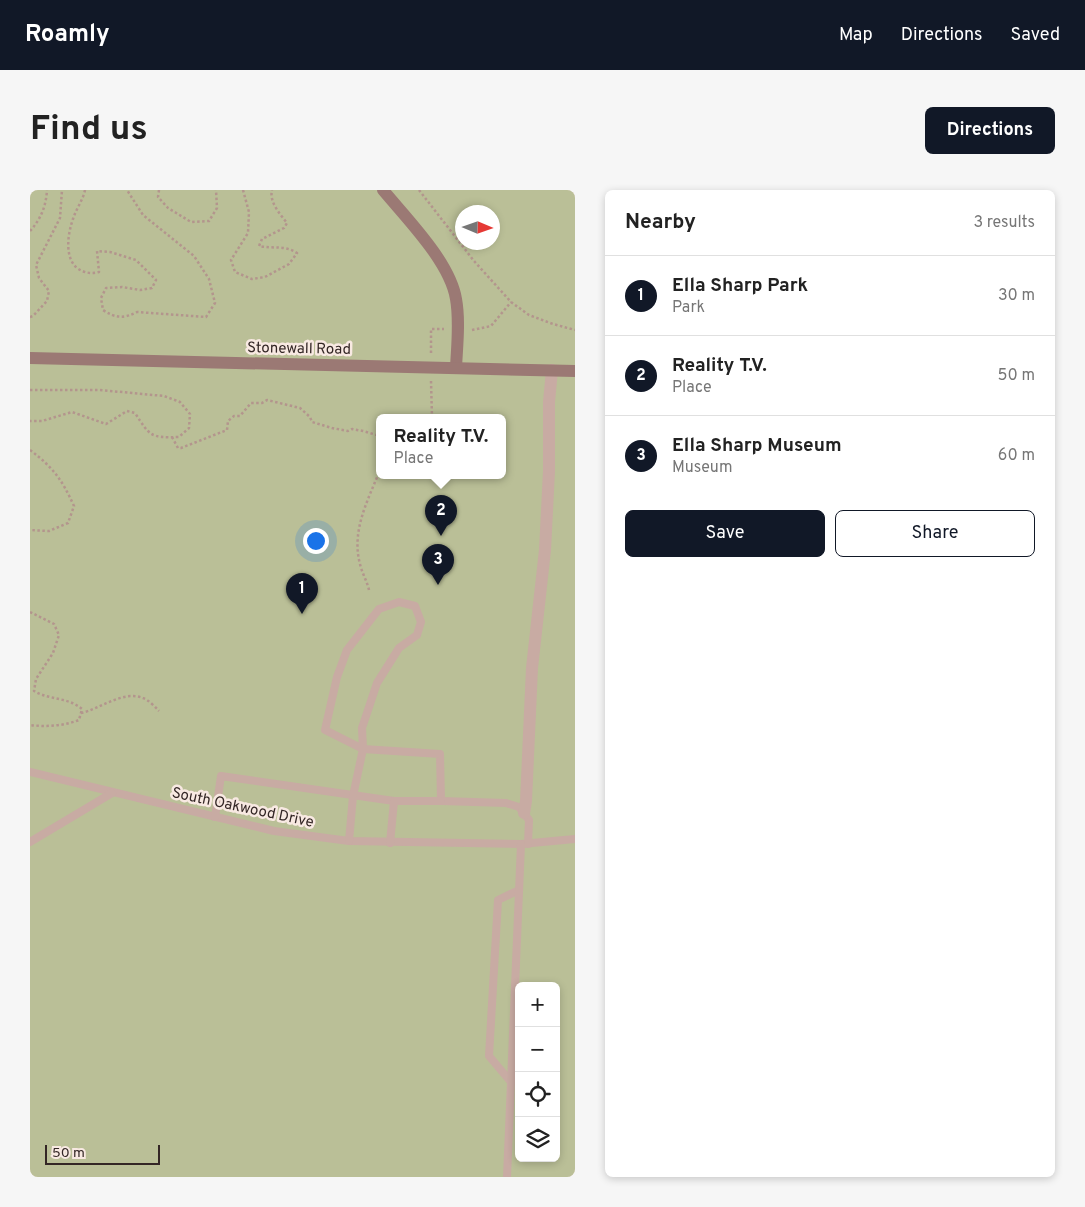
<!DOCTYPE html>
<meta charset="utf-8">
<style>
body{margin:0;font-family:Overpass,sans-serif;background:#f6f6f6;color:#222}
.controls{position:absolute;right:15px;bottom:15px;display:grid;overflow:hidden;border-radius:8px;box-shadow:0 2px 8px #0003}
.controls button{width:45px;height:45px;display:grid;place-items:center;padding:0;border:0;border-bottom:1px solid #e0e0e0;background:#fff;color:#222;font:25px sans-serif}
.compass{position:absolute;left:425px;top:15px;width:45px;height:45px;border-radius:50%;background:#fff;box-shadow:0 2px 8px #0003;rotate:92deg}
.scale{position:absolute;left:15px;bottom:12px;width:115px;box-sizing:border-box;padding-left:5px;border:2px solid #332625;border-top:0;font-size:14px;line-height:18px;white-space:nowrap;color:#332625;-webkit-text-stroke:4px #f8e9e2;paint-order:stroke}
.you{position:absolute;left:285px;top:350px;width:18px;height:18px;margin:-12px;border:4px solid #fff;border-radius:50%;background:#1a73e8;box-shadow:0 0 0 8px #1a73e833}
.badge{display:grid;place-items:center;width:32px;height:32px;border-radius:50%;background:#111827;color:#fff;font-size:16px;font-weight:700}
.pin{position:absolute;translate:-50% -41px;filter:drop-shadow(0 1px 2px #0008)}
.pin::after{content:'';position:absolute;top:26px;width:18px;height:15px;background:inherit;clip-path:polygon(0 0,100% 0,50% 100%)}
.popup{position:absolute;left:346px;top:224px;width:130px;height:65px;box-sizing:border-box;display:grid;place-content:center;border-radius:8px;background:#fff;filter:drop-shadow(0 1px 4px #0005);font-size:16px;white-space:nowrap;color:#767676}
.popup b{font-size:19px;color:#222}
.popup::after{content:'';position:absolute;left:50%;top:100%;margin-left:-10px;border:10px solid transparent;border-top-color:#fff}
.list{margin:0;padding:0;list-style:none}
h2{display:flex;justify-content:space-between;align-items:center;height:65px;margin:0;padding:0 20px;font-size:21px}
h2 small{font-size:16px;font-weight:400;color:#767676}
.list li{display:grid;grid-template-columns:32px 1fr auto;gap:15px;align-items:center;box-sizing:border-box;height:80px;padding:0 20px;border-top:1px solid #e0e0e0}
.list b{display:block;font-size:19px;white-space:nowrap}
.list p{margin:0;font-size:16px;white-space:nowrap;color:#767676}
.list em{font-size:16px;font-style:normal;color:#767676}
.actions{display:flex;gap:10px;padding:15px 20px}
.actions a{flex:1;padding:11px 0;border:1px solid #111827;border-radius:8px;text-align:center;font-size:18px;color:#111827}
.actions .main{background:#111827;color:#fff}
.icon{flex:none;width:28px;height:28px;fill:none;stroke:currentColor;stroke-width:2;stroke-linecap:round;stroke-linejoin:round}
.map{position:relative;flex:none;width:545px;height:987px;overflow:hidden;border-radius:8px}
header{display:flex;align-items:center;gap:30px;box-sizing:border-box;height:70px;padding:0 25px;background:#111827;color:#fff}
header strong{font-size:24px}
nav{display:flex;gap:28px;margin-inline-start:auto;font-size:18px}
.intro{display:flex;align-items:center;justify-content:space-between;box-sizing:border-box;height:120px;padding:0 30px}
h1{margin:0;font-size:35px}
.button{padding:12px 22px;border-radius:8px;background:#111827;color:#fff;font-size:18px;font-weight:700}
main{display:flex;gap:30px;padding:0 30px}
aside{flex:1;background:#fff;border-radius:8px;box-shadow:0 2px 8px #0003}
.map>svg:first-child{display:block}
.green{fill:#babf97;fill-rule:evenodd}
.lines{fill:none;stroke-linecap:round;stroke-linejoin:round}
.path{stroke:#b3958d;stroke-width:2.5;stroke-dasharray:2.5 2.5;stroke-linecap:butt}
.lane{stroke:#c8aba3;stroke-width:8}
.street{stroke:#c8aba3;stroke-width:12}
.secondary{stroke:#9b7974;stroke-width:12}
.labels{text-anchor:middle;stroke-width:5;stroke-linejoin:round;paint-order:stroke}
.street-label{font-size:15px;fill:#332625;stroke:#f8e9e2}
</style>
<header>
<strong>Roamly</strong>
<nav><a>Map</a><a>Directions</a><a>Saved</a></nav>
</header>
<div class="intro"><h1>Find us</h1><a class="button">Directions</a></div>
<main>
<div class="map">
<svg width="545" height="987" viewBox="0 0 545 987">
<rect width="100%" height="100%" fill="#f0ded6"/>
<!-- green -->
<path class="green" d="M0,0H545V987H0ZM432,22H462V52H432ZM350,227H472V285H350ZM489,796H526V968H489Z"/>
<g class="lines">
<!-- path -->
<g class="path">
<path d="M55,0C53,10 46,19 43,29C38,43 34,67 47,78C54,83 61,84 69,82L67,61L80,62L106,70L126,90L122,98L110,100L92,97L76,98L71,108L73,120C85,128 94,129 107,122L176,127L185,113L179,89L164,66L113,25L97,0"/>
<path d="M129,0L128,7L138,18L161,32L179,31L187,18L186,0"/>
<path d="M213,0L219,22L218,43L201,70L205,82L222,89L235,87L259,74L267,63C255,55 244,59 229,56L232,49L254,38L257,33C250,24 239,12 242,0"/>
<path d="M389,0L444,71L481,112L499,125L523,134L545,140"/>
<path d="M0,41C11,29 16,16 17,0"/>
<path d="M0,127L3,126L17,111L19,101L9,88L6,75L30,28L32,0"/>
<path d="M442,140L461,136L481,112"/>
<path d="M401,163V139H414"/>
<path d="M401,191L402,227"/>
<path d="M0,200H70L134,206L150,212L160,224L159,238L149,247C120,248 120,246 105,223L97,221L76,234L42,222L12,231H0"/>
<path d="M142,247L148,258H151L197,240L198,231L204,226H210L221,213H232L237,210L270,218L280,227L282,232L302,238L318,241L322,239L333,241L350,246"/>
<path d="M0,260C24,278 32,290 44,316L38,333L19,341L0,340"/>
<path d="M339,400C337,391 332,383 330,374C321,341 338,310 350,280"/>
<path d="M0,422L24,434L29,445L23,463L6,489L4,501C19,510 38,507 52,519L49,530C34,536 16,537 0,535"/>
<path d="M51,523C70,519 93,500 113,508C119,510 125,517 129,521"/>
</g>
<!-- lane -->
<g class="lane">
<path d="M0,582L244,641L319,651L491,654L545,649"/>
<path d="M185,627L191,586L364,611"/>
<path d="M319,651L323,606L333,559L332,538L347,493L369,458L387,445L391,432L385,416L369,412L349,419L317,460L307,487L295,540L333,559L410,564L411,611L476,613L489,617L499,630L498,654"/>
<path d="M0,652L82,603"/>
<path d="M360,653L364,611H411"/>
<path d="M481,892L459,866L468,710L489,700"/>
<path d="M477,987L491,654"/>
</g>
<!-- street -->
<path class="street" d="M494,623L496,611L502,478L515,360L519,281V212L522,180"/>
<!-- secondary -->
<g class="secondary">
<path d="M353,0C377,29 420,72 426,109C430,131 427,156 426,178"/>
<path d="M0,168L545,181"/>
</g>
</g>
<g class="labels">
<!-- street labels -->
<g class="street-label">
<text transform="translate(269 158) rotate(1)" y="5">Stonewall Road</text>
<text transform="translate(213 617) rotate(12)" y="5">South Oakwood Drive</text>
</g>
</g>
</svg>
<div class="controls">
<button>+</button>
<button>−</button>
<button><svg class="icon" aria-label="locate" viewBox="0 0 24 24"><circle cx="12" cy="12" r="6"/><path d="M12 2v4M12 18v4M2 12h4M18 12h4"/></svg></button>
<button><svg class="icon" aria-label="layers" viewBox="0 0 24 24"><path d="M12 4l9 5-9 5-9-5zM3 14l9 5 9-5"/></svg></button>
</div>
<svg class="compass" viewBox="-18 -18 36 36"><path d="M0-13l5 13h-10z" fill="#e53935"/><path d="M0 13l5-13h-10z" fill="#767676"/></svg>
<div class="scale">50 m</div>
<div class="you"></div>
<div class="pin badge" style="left:272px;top:424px">1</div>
<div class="pin badge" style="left:411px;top:346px">2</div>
<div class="popup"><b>Reality T.V.</b>Place</div>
<div class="pin badge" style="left:408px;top:395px">3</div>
</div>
<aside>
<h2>Nearby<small>3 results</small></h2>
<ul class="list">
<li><span class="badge">1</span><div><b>Ella Sharp Park</b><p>Park</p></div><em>30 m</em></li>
<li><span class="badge">2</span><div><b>Reality T.V.</b><p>Place</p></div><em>50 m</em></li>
<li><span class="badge">3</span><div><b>Ella Sharp Museum</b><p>Museum</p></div><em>60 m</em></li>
</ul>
<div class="actions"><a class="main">Save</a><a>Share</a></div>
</aside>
</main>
